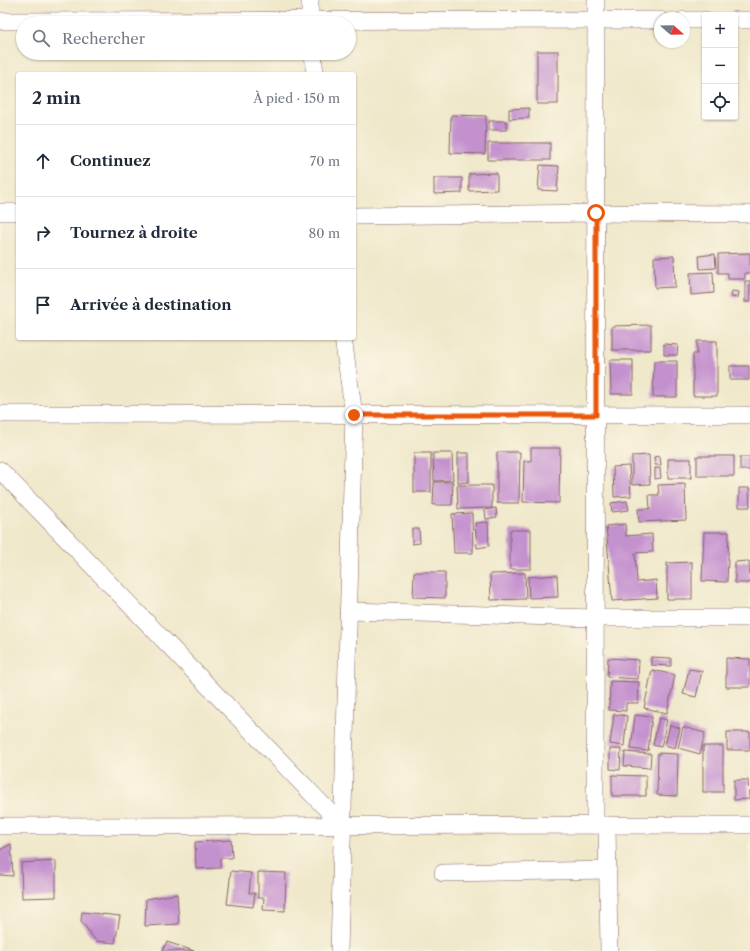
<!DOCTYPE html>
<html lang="fr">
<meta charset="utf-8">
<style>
body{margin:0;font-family:"Libre Caslon Text",serif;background:#f2f2f3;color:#1f2937}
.controls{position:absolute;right:12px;top:12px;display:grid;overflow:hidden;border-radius:4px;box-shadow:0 1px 3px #0004}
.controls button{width:36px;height:36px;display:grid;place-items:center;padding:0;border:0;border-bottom:1px solid #e0e1e3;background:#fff;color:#1f2937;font:20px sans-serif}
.compass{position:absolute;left:654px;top:12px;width:36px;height:36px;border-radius:50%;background:#fff;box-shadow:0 1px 3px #0004;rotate:110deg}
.stop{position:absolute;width:12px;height:12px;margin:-9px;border:3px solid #ea580c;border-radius:50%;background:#fff}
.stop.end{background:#ea580c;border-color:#fff;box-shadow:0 1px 4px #0008}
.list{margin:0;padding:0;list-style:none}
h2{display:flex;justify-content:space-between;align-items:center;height:52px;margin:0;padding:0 16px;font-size:17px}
h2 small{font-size:13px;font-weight:400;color:#747a83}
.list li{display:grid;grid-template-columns:26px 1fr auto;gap:12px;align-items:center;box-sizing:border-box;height:72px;padding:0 16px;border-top:1px solid #e0e1e3}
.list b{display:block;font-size:15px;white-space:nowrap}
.list em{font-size:13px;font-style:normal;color:#747a83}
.icon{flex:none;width:22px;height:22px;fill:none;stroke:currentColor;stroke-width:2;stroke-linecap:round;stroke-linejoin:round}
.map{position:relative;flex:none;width:750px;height:951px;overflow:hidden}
.search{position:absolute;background:#fff;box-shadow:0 1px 3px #0004;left:16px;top:16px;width:340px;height:44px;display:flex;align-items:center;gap:10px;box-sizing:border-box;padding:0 14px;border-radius:22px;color:#747a83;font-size:15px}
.panel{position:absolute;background:#fff;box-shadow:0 1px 3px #0004;left:16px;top:72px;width:340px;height:268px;border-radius:4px}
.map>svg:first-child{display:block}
.building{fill:#c491cf}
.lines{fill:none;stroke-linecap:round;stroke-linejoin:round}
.street-casing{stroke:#846563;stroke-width:18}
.street{stroke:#fff;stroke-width:17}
.route{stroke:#ea580c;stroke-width:5}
</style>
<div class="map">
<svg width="750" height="951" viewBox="0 0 750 951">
<rect width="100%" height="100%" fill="#fcf5e5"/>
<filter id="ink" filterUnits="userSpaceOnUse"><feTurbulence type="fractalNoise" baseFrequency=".025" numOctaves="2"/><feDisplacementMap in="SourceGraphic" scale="8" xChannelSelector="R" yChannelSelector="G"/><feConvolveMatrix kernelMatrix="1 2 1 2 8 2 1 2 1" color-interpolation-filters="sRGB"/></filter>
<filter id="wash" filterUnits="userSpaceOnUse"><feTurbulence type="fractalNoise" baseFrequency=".012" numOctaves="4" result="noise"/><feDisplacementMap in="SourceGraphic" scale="16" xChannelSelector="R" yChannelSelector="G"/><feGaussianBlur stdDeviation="0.9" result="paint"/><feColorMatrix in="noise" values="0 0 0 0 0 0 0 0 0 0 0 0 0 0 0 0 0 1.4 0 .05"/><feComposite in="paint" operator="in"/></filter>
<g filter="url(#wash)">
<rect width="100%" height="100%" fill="#efe8ca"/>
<g id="blocks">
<!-- building -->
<g class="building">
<rect x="537" y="51" width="21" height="53"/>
<path d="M529,108V118L509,119V109Z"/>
<path d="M451,115L486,116L485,154L450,153Z"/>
<rect x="489" y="121" width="17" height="9"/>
<rect x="488" y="143" width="62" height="17"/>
<path d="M540,165L559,166L557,191L538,190Z"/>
<path d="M497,173V190L469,191V174Z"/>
<path d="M434,178H462V193L434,194Z"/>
<path d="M750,253V273H745V279H728V273H718V254Z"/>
<path d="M715,254L716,268L700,269L699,256Z"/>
<path d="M674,256L675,287L655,288L654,257Z"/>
<path d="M713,272L714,293L691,295L690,273Z"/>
<rect x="745" y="281" width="5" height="21"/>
<path d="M732,291L739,292L738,298L731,297Z"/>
<path d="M651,325V350H612V326Z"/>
<path d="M697,341H717V396H693V354H697Z"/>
<path d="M664,344L678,345L677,355H664Z"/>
<path d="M610,360H633V394H611Z"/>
<path d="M654,361H677V397H653Z"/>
<rect x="730" y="366" width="19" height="14"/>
<path d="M531,448H560L559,503L523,502L524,461H531Z"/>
<path d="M497,452H520L519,503H497Z"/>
<rect x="414" y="453" width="17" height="39"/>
<path d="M433,453H452L453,480L434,481Z"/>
<path d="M458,453H469V482L458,483Z"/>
<path d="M649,455L650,484L632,485V456Z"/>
<path d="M660,456L661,465H655L654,457Z"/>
<rect x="697" y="456" width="37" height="20"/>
<rect x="740" y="457" width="10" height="13"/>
<rect x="668" y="459" width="23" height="19"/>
<path d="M629,466L631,496L614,497L613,467Z"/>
<path d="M655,468H660L661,478L655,479Z"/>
<path d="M434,482H453L452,505H433Z"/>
<path d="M685,484L686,520L639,522L638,509H650L649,495H659L658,485Z"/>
<path d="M457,485H492V508L458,509Z"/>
<path d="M739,488H749L750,507H739Z"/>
<path d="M627,501L629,510L612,512L611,503Z"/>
<path d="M496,508L497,517L486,519L485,510Z"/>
<path d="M472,513L473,553H454L452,514Z"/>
<path d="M488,522L489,546L477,548L475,523Z"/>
<path d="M625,524L626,536L652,534L653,552L635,553L637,582L656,580L657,598L612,601L606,526Z"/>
<path d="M412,529H419L420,543L412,544Z"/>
<rect x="510" y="530" width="21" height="39"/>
<path d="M704,532H729L727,582L702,581Z"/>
<path d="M749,561L750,583H735V562Z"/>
<path d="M692,562V599H667V563Z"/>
<path d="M414,572H445V598L413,597Z"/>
<path d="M525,573L526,599L491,600L490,574Z"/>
<path d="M557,575L558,597L529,598L528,577Z"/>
<path d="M651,657L671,658V666L651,665Z"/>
<path d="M608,658L639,660L638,679L607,677Z"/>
<path d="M726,658L750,659V687H726Z"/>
<path d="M689,669L702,671L696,697L683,694Z"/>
<path d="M652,670L675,675L667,713L644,708Z"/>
<path d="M610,681L639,682L638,703H626V711L609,710Z"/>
<path d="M614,714L627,716L624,746L610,744Z"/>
<path d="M635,715L652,717L648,751L631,749Z"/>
<path d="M659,718L667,720L661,747L653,745Z"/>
<path d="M670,725L680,728L675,748L665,745Z"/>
<path d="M683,727L705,733L700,754L678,748Z"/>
<rect x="727" y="732" width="23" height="18"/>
<rect x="703" y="746" width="20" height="46"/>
<path d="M610,749H621L620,770L610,769Z"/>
<path d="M625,752L651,754L650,768L624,766Z"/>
<path d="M658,753L678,754L677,796L657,795Z"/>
<path d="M612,775L646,776V796H612Z"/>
<path d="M734,780H748L749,799L734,800Z"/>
<path d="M231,840L232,858H220V868L196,869L195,842Z"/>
<path d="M11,844L13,876L0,875V850Z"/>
<path d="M56,861V897L22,898L21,863Z"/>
<path d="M231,871L251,873L249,893H255L253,907L227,904Z"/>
<path d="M258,872L286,873L285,911L263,910L264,898H258Z"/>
<path d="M177,894L179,924L145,926L146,899Z"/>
<path d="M82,912L120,916L115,943L96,941L81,921Z"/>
<path d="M167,942L194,951H162Z"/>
</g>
</g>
</g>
<g filter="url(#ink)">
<use href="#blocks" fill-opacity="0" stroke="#846563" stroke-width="1"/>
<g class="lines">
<defs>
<g id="street">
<path d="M310,0V23"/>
<path d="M684,20H705"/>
<path d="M735,20H750"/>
<path d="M0,21L660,20"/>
<path d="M313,53L315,74"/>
<path d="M0,212H18"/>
<path d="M354,216L596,213L750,214"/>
<path d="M0,414L750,415"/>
<path d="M0,470L342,825"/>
<path d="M348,611L595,618H750"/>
<path d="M595,825L596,0"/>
<path d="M607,825L609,951"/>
<path d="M0,826L750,825"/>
<path d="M443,873L608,870"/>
<path d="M339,951L354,415L343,338"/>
</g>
</defs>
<!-- street casing -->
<use href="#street" class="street-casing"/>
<!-- street -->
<use href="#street" class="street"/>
</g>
</g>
<g class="lines" filter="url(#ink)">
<!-- route -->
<path class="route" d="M354,415H596V213"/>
</g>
</svg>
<div class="controls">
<button>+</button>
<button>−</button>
<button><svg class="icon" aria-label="locate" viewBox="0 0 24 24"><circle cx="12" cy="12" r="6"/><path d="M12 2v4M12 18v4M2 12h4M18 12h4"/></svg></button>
</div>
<svg class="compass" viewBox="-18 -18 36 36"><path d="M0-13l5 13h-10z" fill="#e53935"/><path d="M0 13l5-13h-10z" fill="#747a83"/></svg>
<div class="stop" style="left:596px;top:213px"></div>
<div class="stop end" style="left:354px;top:415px"></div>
<div class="search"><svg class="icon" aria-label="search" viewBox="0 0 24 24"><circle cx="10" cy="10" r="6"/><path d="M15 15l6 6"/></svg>Rechercher</div>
<section class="panel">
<h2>2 min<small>À pied · 150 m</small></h2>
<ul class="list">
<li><svg class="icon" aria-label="ahead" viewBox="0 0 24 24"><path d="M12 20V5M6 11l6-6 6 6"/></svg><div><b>Continuez</b></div><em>70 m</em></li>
<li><svg class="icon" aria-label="right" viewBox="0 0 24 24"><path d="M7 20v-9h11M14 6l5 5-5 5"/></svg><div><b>Tournez à droite</b></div><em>80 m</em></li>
<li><svg class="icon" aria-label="arrive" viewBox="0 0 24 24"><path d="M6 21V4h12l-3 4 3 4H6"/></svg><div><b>Arrivée à destination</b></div></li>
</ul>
</section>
</div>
